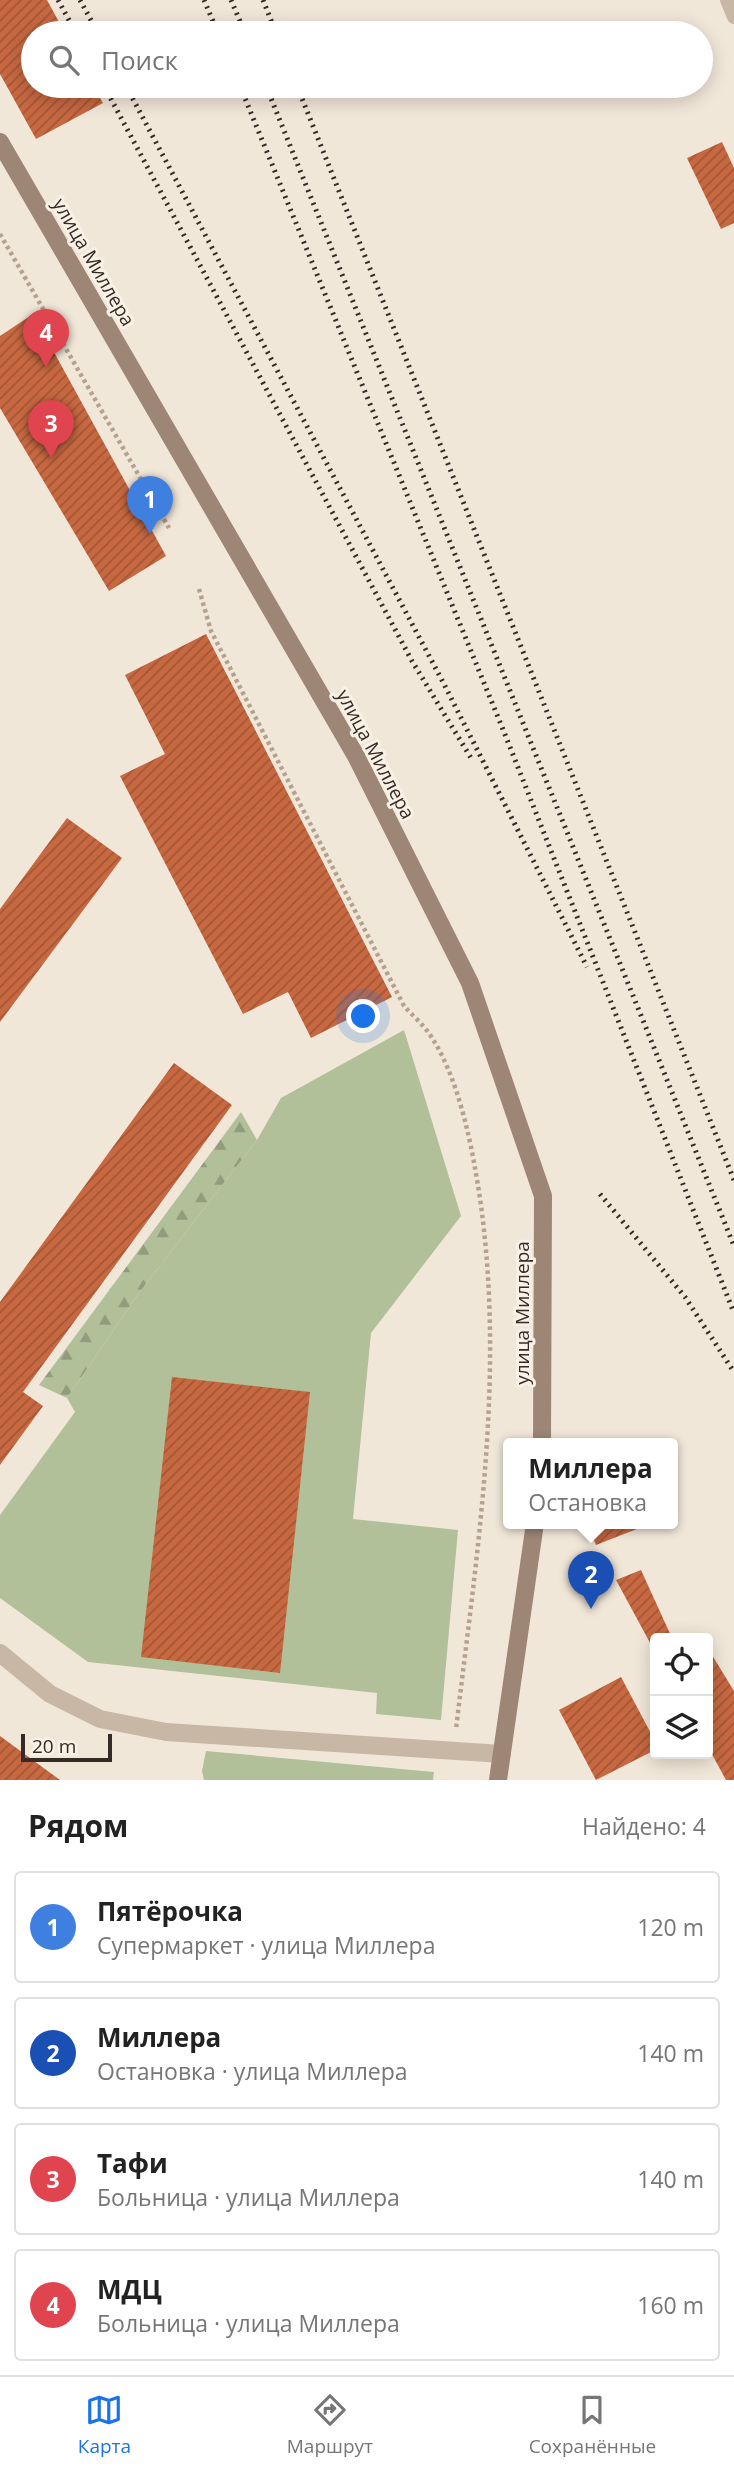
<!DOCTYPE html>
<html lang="ru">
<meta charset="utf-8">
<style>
body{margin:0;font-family:"Open Sans",sans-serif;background:#f2f2f2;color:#222}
.controls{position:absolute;right:21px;bottom:21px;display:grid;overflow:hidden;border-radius:7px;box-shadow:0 4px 18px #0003}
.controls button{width:63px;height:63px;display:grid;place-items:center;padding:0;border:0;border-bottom:2px solid #e0e0e0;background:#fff;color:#222;font:35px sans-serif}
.scale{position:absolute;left:21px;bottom:18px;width:91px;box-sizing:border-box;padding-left:7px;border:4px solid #352b26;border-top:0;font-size:19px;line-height:24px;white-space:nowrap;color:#352b26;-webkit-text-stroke:5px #f9f1e5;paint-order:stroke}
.you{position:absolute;left:364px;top:1017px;width:24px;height:24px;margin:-18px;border:5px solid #fff;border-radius:50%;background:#1a73e8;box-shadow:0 0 0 10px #1a73e833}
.badge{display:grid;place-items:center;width:46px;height:46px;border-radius:50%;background:#1a73e8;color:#fff;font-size:23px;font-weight:700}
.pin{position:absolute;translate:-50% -58px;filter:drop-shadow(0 2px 4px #0008)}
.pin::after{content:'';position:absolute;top:37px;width:24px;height:21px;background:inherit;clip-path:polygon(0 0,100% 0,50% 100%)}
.popup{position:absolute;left:503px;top:1438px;width:175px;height:91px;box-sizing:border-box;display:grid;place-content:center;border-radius:7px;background:#fff;filter:drop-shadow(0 2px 5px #0005);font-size:23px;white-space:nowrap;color:#767676}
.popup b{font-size:26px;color:#222}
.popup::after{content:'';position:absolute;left:50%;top:100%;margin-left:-14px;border:14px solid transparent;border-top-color:#fff}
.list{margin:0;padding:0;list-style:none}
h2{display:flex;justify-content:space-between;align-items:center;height:91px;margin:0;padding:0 28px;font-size:30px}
h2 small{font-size:23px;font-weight:400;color:#767676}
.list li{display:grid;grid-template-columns:46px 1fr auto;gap:21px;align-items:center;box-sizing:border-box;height:112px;margin:0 14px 14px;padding:0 14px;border:2px solid #e0e0e0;border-radius:7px}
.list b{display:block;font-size:26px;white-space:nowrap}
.list p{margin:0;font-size:23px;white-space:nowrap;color:#767676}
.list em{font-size:23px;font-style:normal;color:#767676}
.icon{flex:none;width:38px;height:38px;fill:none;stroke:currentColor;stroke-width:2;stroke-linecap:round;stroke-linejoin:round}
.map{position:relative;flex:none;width:734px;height:1780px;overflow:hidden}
.search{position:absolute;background:#fff;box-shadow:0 4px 18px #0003;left:21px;right:21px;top:21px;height:77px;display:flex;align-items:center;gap:18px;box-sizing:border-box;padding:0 24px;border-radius:38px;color:#767676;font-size:26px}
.sheet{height:595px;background:#fff}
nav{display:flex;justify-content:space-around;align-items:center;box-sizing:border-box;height:98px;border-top:2px solid #e0e0e0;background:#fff;font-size:19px;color:#767676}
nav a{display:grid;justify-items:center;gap:4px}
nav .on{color:#1a73e8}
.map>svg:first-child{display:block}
.green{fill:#b1c099}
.forest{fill:url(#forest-firs)}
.building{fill:url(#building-hatch)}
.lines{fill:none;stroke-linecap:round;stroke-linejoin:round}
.path{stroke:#b5a18f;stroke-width:4.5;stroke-dasharray:3.5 3.5;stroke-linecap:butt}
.service{stroke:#c9b7a5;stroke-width:14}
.tertiary{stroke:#c9b7a5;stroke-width:18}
.secondary{stroke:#9d8676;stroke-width:18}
.rail{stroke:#352b26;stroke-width:5;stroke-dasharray:2 5;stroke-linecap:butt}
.labels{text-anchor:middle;stroke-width:6;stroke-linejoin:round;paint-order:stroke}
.street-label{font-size:19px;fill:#352b26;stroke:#f9f1e5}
</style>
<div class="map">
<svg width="734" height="1780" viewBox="0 0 734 1780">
<defs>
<pattern id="forest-firs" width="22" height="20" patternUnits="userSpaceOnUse" patternTransform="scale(1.75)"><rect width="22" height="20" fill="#b1c099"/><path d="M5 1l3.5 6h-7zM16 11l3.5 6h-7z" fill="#919c7d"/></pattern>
<pattern id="building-hatch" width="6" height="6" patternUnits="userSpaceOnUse" patternTransform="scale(1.75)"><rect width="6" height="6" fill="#c76841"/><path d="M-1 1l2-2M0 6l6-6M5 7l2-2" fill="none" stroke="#a25636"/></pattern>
</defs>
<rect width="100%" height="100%" fill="#f1e7d9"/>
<!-- green -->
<g class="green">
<path d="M404,1030L461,1216L371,1333L353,1519L458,1530L441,1720L376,1714L377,1693L88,1662L0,1598V1515L75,1412L67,1398L139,1293L257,1140L281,1098Z"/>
<path d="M206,1751L434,1772L433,1780H204L202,1771Z"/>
</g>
<!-- forest -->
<path class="forest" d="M241,1112L257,1140L139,1293L67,1398L39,1385Z"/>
<!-- building -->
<g class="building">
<path d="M0,0H47L65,33H33V86H93L103,103L36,139L0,74Z"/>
<path d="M722,142L734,168V223L721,229L687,158Z"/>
<path d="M33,314L166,556L109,591L0,408V336Z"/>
<path d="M206,634L392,997L311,1038L288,992L243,1014L120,776L165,754L125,675Z"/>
<path d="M67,818L122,858L0,1022V909Z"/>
<path d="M174,1063L232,1105L23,1392L43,1406L0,1465V1302Z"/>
<path d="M172,1377L310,1392L280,1673L141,1657Z"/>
<path d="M587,1523H652L596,1545Z"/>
<path d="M641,1570L672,1638H655V1652L616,1580Z"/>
<path d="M712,1655L734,1691V1780H726L708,1747V1657Z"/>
<path d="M621,1677L655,1741V1750L596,1780L559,1710Z"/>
<path d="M0,1736L60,1780H0Z"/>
</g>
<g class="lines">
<!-- path -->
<g class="path">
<path d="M0,234L169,528"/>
<path d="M199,589L211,631L404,1006C413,1016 425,1026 432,1038C455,1073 468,1128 475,1168C509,1355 478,1543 456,1729"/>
</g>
<!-- service -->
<path class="service" d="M727,0L734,17"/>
<!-- tertiary -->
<path class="tertiary" d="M0,1653L50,1694L100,1719L166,1732L502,1754"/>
<!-- secondary -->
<g class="secondary">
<path d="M0,142L356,756L470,983L543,1196L542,1443"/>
<path d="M498,1780L535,1523"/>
</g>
<!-- rail -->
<g class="rail">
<path d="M58,0L76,33"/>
<path d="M80,0L98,33"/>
<path d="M204,0L218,33"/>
<path d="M231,0L245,33"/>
<path d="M263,0L276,33"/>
<path d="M104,86L412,661L471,758"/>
<path d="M126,86L444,684L587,967"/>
<path d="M240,86L502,727L734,1313"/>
<path d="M266,86L734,1246"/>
<path d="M297,86L734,1180"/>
<path d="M600,1194L685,1297L734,1372"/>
</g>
</g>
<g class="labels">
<!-- street labels -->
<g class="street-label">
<text transform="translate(94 262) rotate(60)" y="7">улица Миллера</text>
<text transform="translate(376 754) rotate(62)" y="7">улица Миллера</text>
<text transform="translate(522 1313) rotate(-90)" y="7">улица Миллера</text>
</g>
</g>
</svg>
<div class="controls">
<button><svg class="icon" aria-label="locate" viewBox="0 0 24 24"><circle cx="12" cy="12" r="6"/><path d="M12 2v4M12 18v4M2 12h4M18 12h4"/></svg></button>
<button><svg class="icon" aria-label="layers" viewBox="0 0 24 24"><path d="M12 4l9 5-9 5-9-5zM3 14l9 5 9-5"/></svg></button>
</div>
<div class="scale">20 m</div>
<div class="you"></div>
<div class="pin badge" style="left:150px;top:534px;background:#3f7fe0">1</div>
<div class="pin badge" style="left:591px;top:1609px;background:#1a4fb4">2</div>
<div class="popup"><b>Миллера</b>Остановка</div>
<div class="pin badge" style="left:51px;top:458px;background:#e0444e">3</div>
<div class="pin badge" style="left:46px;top:367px;background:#e0444e">4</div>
<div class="search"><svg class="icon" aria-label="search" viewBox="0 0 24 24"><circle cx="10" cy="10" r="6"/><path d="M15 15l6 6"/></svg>Поиск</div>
</div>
<section class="sheet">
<h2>Рядом<small>Найдено: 4</small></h2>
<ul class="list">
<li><span class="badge" style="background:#3f7fe0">1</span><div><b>Пятёрочка</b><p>Супермаркет · улица Миллера</p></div><em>120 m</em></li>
<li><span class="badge" style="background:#1a4fb4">2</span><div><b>Миллера</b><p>Остановка · улица Миллера</p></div><em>140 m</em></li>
<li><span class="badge" style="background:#e0444e">3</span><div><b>Тафи</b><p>Больница · улица Миллера</p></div><em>140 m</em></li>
<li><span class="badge" style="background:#e0444e">4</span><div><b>МДЦ</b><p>Больница · улица Миллера</p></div><em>160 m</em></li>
</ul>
</section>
<nav>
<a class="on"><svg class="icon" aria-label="map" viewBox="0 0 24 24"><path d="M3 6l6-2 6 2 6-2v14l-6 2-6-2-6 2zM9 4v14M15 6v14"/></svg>Карта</a>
<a><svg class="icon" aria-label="directions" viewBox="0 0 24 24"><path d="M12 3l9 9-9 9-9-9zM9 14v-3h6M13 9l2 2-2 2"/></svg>Маршрут</a>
<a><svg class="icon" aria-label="saved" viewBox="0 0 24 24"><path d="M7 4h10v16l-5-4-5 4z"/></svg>Сохранённые</a>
</nav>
